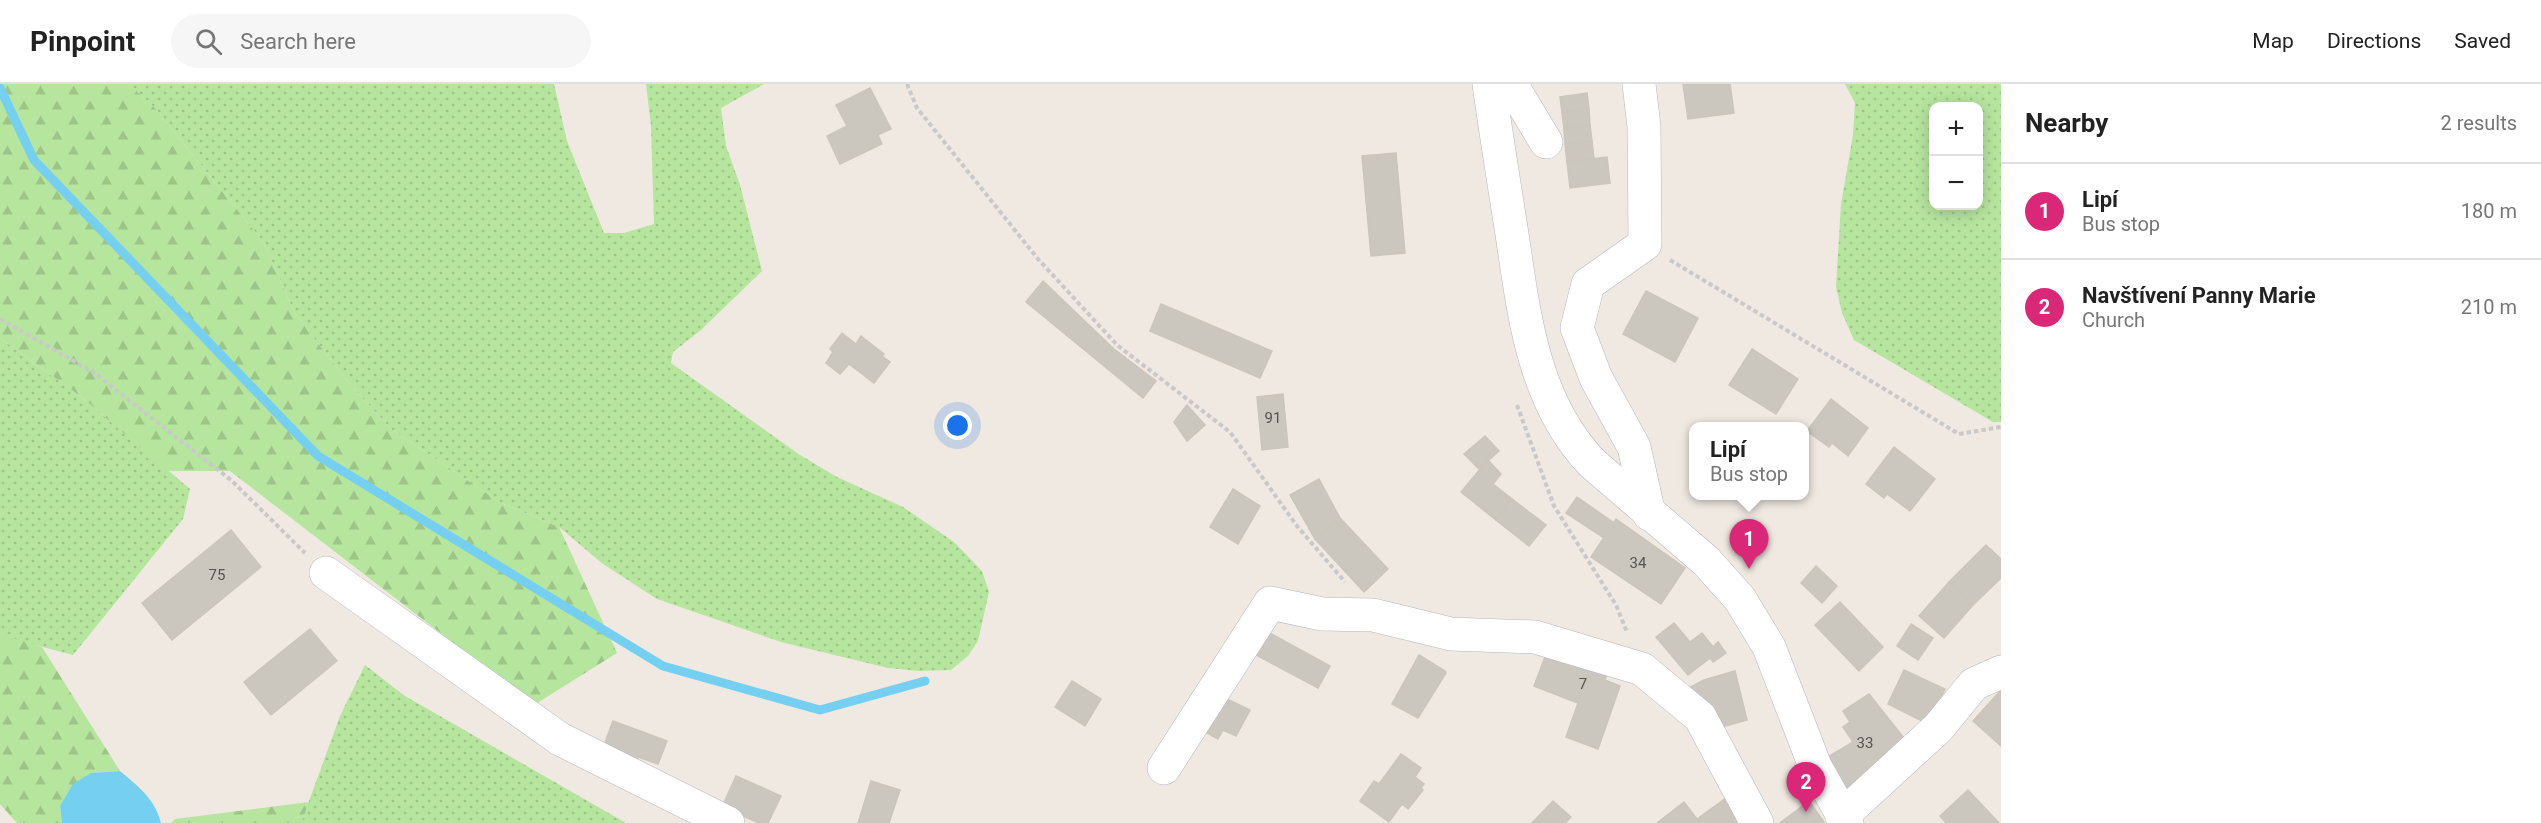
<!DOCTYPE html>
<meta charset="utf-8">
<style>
body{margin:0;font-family:Roboto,sans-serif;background:#f6f6f6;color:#222}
.controls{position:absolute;right:18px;top:18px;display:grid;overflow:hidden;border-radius:12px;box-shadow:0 3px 15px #0003}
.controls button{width:54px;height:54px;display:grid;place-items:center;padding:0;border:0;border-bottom:2px solid #e0e0e0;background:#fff;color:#222;font:30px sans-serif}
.you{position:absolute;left:958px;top:342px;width:21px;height:21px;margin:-15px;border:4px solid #fff;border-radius:50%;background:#1a73e8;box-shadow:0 0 0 9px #1a73e833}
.badge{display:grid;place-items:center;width:39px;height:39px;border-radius:50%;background:#db2777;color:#fff;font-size:20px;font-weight:700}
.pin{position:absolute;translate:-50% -50px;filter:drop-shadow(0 2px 3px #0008)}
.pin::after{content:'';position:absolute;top:32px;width:21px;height:18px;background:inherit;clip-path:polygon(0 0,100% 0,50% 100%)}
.popup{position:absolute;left:1689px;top:338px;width:120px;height:78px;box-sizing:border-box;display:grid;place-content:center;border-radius:12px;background:#fff;filter:drop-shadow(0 2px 4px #0005);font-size:20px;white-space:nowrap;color:#767676}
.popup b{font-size:22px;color:#222}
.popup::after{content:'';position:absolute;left:50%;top:100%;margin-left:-12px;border:12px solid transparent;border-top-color:#fff}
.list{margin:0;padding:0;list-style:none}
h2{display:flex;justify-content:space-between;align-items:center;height:78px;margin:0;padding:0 24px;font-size:26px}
h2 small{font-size:20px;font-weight:400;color:#767676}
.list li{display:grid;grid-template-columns:39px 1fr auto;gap:18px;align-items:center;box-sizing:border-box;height:96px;padding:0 24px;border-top:2px solid #e0e0e0}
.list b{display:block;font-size:22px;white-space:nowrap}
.list p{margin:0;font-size:20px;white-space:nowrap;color:#767676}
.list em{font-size:20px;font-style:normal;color:#767676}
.icon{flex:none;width:33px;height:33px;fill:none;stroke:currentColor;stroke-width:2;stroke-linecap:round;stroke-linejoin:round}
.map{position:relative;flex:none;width:2001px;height:739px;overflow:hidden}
header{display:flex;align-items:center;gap:36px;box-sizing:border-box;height:84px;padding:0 30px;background:#fff;border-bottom:2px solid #e0e0e0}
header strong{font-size:28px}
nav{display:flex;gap:33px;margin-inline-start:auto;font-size:21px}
.search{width:420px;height:54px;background:#f6f6f6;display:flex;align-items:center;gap:15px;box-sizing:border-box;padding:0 21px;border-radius:33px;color:#767676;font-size:22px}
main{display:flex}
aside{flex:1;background:#fff}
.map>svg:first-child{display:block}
.grass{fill:url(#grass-dots);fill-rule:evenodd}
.forest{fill:url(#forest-firs)}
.water{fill:#75cff0}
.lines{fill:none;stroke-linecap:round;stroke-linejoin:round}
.stream{stroke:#75cff0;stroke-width:9}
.building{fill:#cbc7bf;stroke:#cbc5ba;stroke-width:1.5}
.minor-casing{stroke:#b4b7c1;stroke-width:34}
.path{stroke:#c9c9c9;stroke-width:4;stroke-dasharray:4.5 3;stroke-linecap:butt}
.minor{stroke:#fff;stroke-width:33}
.labels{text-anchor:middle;stroke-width:5;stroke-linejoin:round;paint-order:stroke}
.number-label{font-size:15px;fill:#555452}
</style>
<header>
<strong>Pinpoint</strong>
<div class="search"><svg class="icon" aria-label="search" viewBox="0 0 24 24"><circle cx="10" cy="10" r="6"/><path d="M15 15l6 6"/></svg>Search here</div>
<nav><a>Map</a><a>Directions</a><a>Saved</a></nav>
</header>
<main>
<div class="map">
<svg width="2001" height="739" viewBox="0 0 2001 739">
<defs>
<pattern id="grass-dots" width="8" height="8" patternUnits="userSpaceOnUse" patternTransform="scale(1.5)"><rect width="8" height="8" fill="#b6e59e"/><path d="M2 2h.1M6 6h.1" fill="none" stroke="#9dc588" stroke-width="1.8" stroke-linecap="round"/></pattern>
<pattern id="forest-firs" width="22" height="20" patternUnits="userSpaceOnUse" patternTransform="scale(1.5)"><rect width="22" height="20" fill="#b6e59e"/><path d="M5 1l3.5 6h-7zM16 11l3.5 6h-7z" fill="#9dc588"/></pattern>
</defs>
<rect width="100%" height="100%" fill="#efe9e1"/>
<!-- grass -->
<g class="grass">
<path d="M129,0H554L567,57L604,149H624L654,140L651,42L646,0H764L721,24L726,62L740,101L762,187L701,246L673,268L671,279L800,371L837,393L903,423L954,458L982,487L989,508L978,557L968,572L951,586L919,587L888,584L781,558L657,515L603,480L559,443L501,419L391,345L346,296L294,228L264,159L155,24Z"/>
<path d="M1845,0H2001V338H1993L1854,256L1842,229L1836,203L1841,120L1853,51L1855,19ZM1978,22V122H1934V22Z"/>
<path d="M0,254L84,315L190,405L183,435L73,571L5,553L0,550Z"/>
<path d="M365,581L405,612L626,739H301L340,632Z"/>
</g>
<!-- forest -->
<g class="forest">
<path d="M0,0H129L155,24L264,159L294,228L346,296L391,345L501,419L559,443L617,569L534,621L230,387H168L84,315L0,254Z"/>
<path d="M0,550L42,563L120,687L91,689L60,722L62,739H17L0,720Z"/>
<path d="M309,718L301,739H171L175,735Z"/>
</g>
<!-- water -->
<path class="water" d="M120,687C139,703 155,715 161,739H62L60,722L73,700L91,689Z"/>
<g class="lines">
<!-- stream -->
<path class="stream" d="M0,4L34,76L318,372L663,582L820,626L925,597"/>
</g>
<!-- building -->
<g class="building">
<path d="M1683,0H1730L1734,29L1688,35Z"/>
<path d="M870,4L891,45L878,51L882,60L840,80L827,52L847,42L836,21Z"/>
<path d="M1587,9L1589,25L1562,29L1560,13Z"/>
<path d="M1589,25L1590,41L1564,45L1562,29Z"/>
<path d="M1590,41L1592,57L1565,60L1564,45Z"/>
<path d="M1592,57L1594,75L1567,78L1565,60Z"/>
<path d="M1396,69L1405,169L1371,172L1362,72Z"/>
<path d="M1607,73L1610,99L1570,104L1567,78Z"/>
<path d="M1043,197L1114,265L1156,297L1143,314L1026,218Z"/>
<path d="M1646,207L1698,234L1675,278L1623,250Z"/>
<path d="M1161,220L1272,267L1260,294L1150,247Z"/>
<path d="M842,249L856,260L861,252L884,270L882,272L890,278L874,299L849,280L840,290L826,279L833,268L830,265Z"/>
<path d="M1752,265L1798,295L1776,330L1729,301Z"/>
<path d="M1283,310L1288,363L1262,366L1257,313Z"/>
<path d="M1831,315L1868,344L1848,372L1832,359L1829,363L1807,347Z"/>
<path d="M1187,321L1205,341L1187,357L1174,338Z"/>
<path d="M1485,352L1499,367L1479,385L1464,370Z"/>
<path d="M1894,363L1935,395L1910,427L1887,410L1884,414L1866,400Z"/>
<path d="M1488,376L1501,390L1493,400L1512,415L1496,436L1461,408Z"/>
<path d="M1319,395L1340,434L1315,455L1290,411Z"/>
<path d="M1233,405L1260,422L1238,460L1210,443Z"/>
<path d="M1577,413L1614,439L1604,454L1566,429Z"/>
<path d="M1512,415L1546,441L1529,462L1496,436Z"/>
<path d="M1340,434L1388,485L1364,508L1315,455Z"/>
<path d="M1616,435L1685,484L1661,520L1591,473Z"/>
<path d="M231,446L261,483L172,556L142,519Z"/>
<path d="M1986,461L2001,475V494L1973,521L1949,498Z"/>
<path d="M1816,482L1837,502L1822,519L1801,499Z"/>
<path d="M1949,498L1973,521L1944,554L1919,532Z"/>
<path d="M1840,518L1883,563L1859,587L1815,541Z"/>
<path d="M1674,539L1690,558L1702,549L1713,563L1718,558L1726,569L1713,578L1710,574L1688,591L1656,553Z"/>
<path d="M1911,540L1933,554L1918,576L1897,562Z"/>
<path d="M310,545L337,577L271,631L244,598Z"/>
<path d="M1268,548L1330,582L1318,604L1256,571Z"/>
<path d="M1419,571L1445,587L1446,589L1418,634L1392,620Z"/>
<path d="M1563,572L1607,588L1605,596L1620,602L1598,665L1566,653L1578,619L1534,602L1545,573L1561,579Z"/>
<path d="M1904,586L1945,605L1928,640L1888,620Z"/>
<path d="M1735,587L1747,636L1722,643L1685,606L1704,596Z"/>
<path d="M1072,597L1101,615L1085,642L1055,623Z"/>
<path d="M2001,606V662L1973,637Z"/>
<path d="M1869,610L1907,658L1846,707L1828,673L1853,658L1843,643L1850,638L1843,627Z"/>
<path d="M1225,614L1250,626L1236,652L1223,646L1218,655L1207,649Z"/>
<path d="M613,637L667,657L658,680L638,673L635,680L603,664Z"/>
<path d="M1401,670L1421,684L1415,693L1424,700L1421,704L1423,706L1408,725L1402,720L1389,738L1360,717L1374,697L1379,700Z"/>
<path d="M736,692L781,712L768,739H759L722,723Z"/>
<path d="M871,697L900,706L889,739H858Z"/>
<path d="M1968,706L1999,739H1946L1940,732Z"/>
<path d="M1726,714L1745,739H1657L1684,718L1697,735Z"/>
<path d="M1553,717L1571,733L1565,739H1532Z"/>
<path d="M1809,717L1824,738L1780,739Z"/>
</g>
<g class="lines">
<defs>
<g id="minor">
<path d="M1489,0C1496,50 1504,100 1512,150C1524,231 1533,317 1592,379L1706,477L1740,515L1769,563L1815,682L1847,739"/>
<path d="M1511,0L1546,58"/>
<path d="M1639,0L1644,43L1645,160L1588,200L1577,244L1596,294L1634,363L1649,430"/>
<path d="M326,489L560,655L728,739"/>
<path d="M1164,684L1270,519L1322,530L1373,531L1451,550L1535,553L1642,585L1700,633L1757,739"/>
<path d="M1842,732L1938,644L1974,600L2001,588"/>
</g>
</defs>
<!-- minor casing -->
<use href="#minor" class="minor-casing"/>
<!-- path -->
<g class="path">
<path d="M907,0L917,24L1038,175L1117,261L1230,348L1297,442L1345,498"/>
<path d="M1670,176L1959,350L2001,343"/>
<path d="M0,235L93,288L231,396L305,469"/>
<path d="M1517,321L1554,422L1616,521L1627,548"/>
</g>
<!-- minor -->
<use href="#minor" class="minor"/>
</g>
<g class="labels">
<!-- number labels -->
<g class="number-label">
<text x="1273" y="339">91</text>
<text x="1638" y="484">34</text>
<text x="217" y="496">75</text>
<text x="1583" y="605">7</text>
<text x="1865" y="664">33</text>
</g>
</g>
</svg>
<div class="controls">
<button>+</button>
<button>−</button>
</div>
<div class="you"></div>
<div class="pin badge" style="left:1749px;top:485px">1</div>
<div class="popup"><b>Lipí</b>Bus stop</div>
<div class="pin badge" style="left:1806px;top:728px">2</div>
</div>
<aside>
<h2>Nearby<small>2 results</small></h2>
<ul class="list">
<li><span class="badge">1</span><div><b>Lipí</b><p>Bus stop</p></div><em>180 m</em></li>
<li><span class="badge">2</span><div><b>Navštívení Panny Marie</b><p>Church</p></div><em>210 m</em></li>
</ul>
</aside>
</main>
